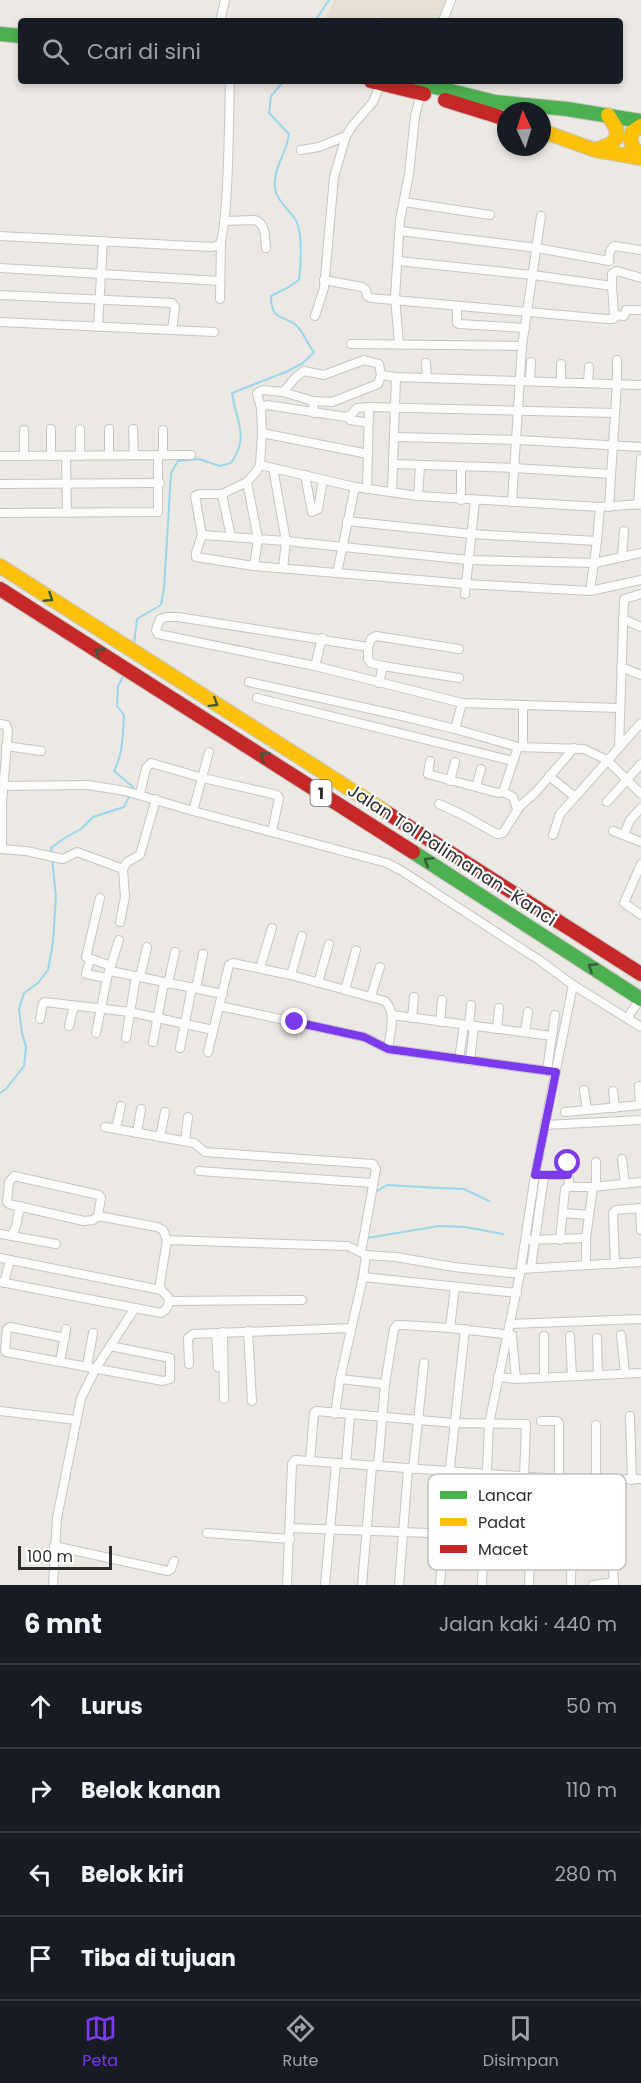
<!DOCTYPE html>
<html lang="id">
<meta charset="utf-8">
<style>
body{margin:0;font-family:Poppins,sans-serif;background:#20242c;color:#f1f3f6}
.compass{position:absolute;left:497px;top:102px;width:54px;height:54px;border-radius:50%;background:#171b24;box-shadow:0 3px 9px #0003;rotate:356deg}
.scale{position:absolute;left:18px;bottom:15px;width:94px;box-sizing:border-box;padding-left:6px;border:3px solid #2e2e2e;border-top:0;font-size:16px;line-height:21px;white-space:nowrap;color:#2e2e2e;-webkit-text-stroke:4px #fff;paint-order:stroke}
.stop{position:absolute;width:18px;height:18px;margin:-14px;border:4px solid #7c3aed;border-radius:50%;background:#fff}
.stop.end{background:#7c3aed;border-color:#fff;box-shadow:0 2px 6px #0008}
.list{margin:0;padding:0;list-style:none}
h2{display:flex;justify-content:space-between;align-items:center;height:78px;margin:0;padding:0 24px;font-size:26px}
h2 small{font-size:20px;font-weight:400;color:#9ea1a6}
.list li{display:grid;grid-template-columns:39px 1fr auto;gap:18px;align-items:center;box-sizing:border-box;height:84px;padding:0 24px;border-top:2px solid #363941}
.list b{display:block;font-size:22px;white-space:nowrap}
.list em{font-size:20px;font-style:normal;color:#9ea1a6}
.icon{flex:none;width:33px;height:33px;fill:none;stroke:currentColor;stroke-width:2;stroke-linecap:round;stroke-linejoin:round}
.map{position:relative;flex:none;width:641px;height:1585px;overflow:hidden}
.search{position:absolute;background:#171b24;box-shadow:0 3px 9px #0003;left:18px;right:18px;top:18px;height:66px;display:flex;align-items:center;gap:15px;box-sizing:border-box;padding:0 21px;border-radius:6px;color:#9ea1a6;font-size:22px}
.sheet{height:414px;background:#171b24}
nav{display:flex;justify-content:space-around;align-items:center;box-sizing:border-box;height:84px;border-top:2px solid #363941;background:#171b24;font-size:16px;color:#9ea1a6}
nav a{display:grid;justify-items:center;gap:3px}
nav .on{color:#7c3aed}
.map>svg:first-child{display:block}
.education{fill:#e6e0d3}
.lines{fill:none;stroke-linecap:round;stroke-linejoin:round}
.stream{stroke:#99d6ec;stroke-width:2}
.street-casing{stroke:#c5c4c5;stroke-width:10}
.fast-casing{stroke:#c6c5c4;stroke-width:16}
.slow-casing{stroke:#c6c5c4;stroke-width:16}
.jam-casing{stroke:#c6c5c4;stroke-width:16}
.street{stroke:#fcfcfb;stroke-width:8}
.fast{stroke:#4caf50;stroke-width:14}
.slow{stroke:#ffc107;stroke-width:14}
.jam{stroke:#c62828;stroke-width:14}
.oneway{stroke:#385b3a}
.route{stroke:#7c3aed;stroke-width:8}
.labels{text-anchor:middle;stroke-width:4.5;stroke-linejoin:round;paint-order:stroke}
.shield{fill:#fff;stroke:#6d6d6d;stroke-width:1.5}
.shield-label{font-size:16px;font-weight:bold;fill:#2e2e2e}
.street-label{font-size:18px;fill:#2e2e2e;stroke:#fff}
.key{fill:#fff;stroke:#c0c0c0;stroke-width:1.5}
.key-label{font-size:16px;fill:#2e2e2e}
</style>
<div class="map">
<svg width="641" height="1585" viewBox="0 0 641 1585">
<rect width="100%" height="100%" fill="#ece8e4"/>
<!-- education -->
<path class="education" d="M335,0H449L441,21H393L376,16L374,21H324Z"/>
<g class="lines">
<!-- stream -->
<g class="stream">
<path d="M315,21L329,0"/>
<path d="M134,644L137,619L161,605L164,588L171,473L178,461L199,459L220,466L231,463C250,436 236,422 232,393L288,371L303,363L314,352C308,345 304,334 298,327C285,314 271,323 271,296L287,288L299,280C301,266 303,231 295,219C289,210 280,203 276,193C270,171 287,154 289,134L269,113L271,96L284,81"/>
<path d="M124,675L118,686L117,706L124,715C123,734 123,754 114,771L133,787L132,790"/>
<path d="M0,1093L6,1089L24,1066L26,1047L22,1033L19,1009L24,993L38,983L48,970L53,942L56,897L51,848L63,839L81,829L93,817L124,807L130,795"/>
<path d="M374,1193L387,1185L440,1188L464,1189L489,1201"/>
<path d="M367,1238L439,1226L465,1227L503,1234"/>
<path d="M357,1285L361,1267"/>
</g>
<defs>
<g id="street">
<path d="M220,21L225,0"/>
<path d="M443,21L451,0"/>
<path d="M301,150L319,147L346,136L353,125L373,102L381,83"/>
<path d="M404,202L490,215"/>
<path d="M224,221L255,220C266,224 265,237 266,248"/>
<path d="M400,231L537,248L609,261L610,251L614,246L641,250"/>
<path d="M0,236L212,247L219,245C229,231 229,107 230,81"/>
<path d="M398,261L533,275L612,286L614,315L624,316L626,310H641"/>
<path d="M0,268L220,281"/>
<path d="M324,280L362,287L366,290L367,296L371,298L607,319H613L616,316"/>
<path d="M612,286V274L617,271L641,278"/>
<path d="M0,295L172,303L175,307L172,330"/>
<path d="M220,299L221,242"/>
<path d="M457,306V323L459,324L525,328"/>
<path d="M315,316L324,288L334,177L346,136"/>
<path d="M0,322L214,332"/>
<path d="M98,327L103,241"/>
<path d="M351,344L522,346"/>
<path d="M399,344L395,297L400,220L409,174L415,116L421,93"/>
<path d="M426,363L427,378"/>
<path d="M530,381L531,362"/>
<path d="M561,383V364"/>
<path d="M588,383L589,367"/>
<path d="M283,392L263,390L257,393L261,408L262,433L260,465L256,472L247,482L222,494H199L195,496L202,535L196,553V557L254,566L466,584L590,591L641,580"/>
<path d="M313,401L332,402L378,384L381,375"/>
<path d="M261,408L267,405L346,417L350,416L357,408L369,407L615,413"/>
<path d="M314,413L313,401L283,392L296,377L304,371L324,375L364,360L379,364L381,375L396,377L641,385"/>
<path d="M348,416L350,420L369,423"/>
<path d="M51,429V456"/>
<path d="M80,429V456"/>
<path d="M109,429V455"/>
<path d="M133,429L134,455"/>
<path d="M24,430V456"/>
<path d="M163,430V455"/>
<path d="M262,433L368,454"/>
<path d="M395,437L519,440L641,447"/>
<path d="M0,456L191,455"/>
<path d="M66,456L67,513"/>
<path d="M393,464L514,468L611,474"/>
<path d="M260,465L355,487L418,496L600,507L641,504"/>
<path d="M273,468L286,541L283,568"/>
<path d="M461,468V500"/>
<path d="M305,475L312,512L318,509L323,480"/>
<path d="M247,482L258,539L254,566"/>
<path d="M0,484L160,483"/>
<path d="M367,489L369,407"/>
<path d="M392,492L396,377"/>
<path d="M222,494L231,537"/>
<path d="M418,496L420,466"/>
<path d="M512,502L522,346L541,216"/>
<path d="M638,505L641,459"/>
<path d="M609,507L617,384V360"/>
<path d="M0,513L158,512V455"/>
<path d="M347,521L471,534L597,541L600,507"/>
<path d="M202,535L286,541L468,560L595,563L641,553"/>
<path d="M622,557L624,531"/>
<path d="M337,573L355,487"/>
<path d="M590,591L597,541"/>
<path d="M465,594L475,501"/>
<path d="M623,619L641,627"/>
<path d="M368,647L178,617H166L160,619L156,630L158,634L315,666L462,703L619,708"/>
<path d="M459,649L376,636L371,639L368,647V659L371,663L383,666L459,678"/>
<path d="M315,666L322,638"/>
<path d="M621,667L641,675"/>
<path d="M249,682L402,716L455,729"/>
<path d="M379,683L383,666"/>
<path d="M257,698L513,761"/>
<path d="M462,703L455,729L518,747L584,749L607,760L641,794"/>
<path d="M0,724L6,725L8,731L2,803V849"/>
<path d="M6,746L41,751"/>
<path d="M523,747V705"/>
<path d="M619,747L624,599L641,594"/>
<path d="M430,761L428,774L498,793L503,792L513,797L517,809"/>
<path d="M549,776L575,797"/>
<path d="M450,781L455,762"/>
<path d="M0,786L88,785L125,791L193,811L387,863L402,871L539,960L573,985L641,1027"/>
<path d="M476,787L481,769"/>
<path d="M503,792L518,747"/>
<path d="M140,794L146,768L151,763L203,778L277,795L279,798L272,832"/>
<path d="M607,802L641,764"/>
<path d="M439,804L465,816L497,834L503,833L520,806L536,792L574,748"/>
<path d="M193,811L209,752"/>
<path d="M613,831L641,842"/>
<path d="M553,835L560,814L641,723"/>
<path d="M624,835L630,820L641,808"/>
<path d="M0,849L26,851L63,859L77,852L123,869L127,862L140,855L156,799"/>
<path d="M641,864L624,903L641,915"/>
<path d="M100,898L86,957L111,966"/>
<path d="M120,922L125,897L123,869"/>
<path d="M90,960L86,974L107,978"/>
<path d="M260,968L272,928"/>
<path d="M110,971L223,994"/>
<path d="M291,975L302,936"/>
<path d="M140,977L147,947"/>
<path d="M318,983L329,944"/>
<path d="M168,984L175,952"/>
<path d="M196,988L203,954"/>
<path d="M345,990L356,950"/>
<path d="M371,996L380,967"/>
<path d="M220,1006L364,1037L388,1049L556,1072"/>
<path d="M392,1015L552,1036L547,1070"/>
<path d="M628,1017L636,1005"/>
<path d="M412,1018L414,997"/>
<path d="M40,1019L43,1003L45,1002L130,1012L213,1030"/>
<path d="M440,1022L442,1000"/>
<path d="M69,1026L74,1006"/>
<path d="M469,1026L471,1005"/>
<path d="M497,1029L499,1008"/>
<path d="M525,1032L528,1012"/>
<path d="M96,1033L107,978L119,940"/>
<path d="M552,1036L555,1015"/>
<path d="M126,1038L136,976"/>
<path d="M153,1042L164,983"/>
<path d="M180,1048L192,987"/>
<path d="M208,1052L229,965L233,963L291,975L385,1001C397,1013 390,1033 388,1049"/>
<path d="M459,1059L464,1025"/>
<path d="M470,1061L474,1026"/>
<path d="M639,1086L640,1105"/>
<path d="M584,1090L587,1110L641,1105"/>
<path d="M613,1091L615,1108"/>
<path d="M565,1112L587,1110"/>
<path d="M545,1125L641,1120"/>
<path d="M105,1127L194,1143L205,1152L373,1164L376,1169L361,1252"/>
<path d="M116,1129L121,1106"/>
<path d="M137,1133L141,1109"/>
<path d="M160,1137L165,1112"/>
<path d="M185,1141L188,1117"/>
<path d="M622,1159L625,1184"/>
<path d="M596,1162V1186"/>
<path d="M568,1163L569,1187"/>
<path d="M199,1171L373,1183"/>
<path d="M539,1175H568"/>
<path d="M640,1208L641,1230"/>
<path d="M563,1213L589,1215"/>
<path d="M98,1216L101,1198L99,1195L14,1176L9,1182L7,1202L9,1204L84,1221L93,1220L98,1216L157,1227L163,1230L167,1240L348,1246L366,1255L396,1257L454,1267L520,1274"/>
<path d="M0,1234L12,1236L16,1226L20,1206"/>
<path d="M12,1236L56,1244"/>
<path d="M530,1240L586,1238"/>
<path d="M560,1240L565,1189L569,1187H593"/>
<path d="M0,1258L161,1290"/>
<path d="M615,1264L613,1213L616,1210L641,1208"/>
<path d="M586,1265V1238L593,1187L641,1182"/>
<path d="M531,1268L544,1176"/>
<path d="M521,1269L641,1262"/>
<path d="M363,1277L366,1255"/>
<path d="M0,1282L161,1313L165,1310L168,1306L169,1298L161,1290L160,1283L167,1240"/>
<path d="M4,1283L10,1260"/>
<path d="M455,1287L450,1328L512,1335L516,1379"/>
<path d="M169,1301L302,1300"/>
<path d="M510,1324L641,1319"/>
<path d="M248,1331L252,1401"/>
<path d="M223,1332L224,1399"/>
<path d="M216,1333L218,1367"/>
<path d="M621,1335L625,1373"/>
<path d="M570,1336L572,1376"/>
<path d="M65,1338L10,1327L7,1329L5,1350L6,1352L163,1381L170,1379V1358L110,1346"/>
<path d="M597,1338L598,1375"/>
<path d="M60,1362L66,1329"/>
<path d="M189,1364L188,1338L193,1334L351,1328"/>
<path d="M87,1366L93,1333"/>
<path d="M498,1377L516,1379L641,1373"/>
<path d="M544,1377V1336"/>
<path d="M340,1379L385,1384"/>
<path d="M0,1411L76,1420"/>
<path d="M335,1414L340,1379L363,1277L517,1293"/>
<path d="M630,1416L632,1480"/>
<path d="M541,1421H557L559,1423V1479"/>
<path d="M310,1461L314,1413L316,1411L453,1423L526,1424L524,1477"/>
<path d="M346,1464L350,1415"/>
<path d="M378,1466L385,1384L394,1329L397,1325H402L450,1328"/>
<path d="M413,1469L424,1363"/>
<path d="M596,1481V1425"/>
<path d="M608,1481L614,1585"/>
<path d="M290,1528L485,1535"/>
<path d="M207,1533L290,1539"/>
<path d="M54,1546L168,1571L171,1569L174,1561"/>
<path d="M53,1585L57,1518L81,1398L96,1368L135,1308"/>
<path d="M287,1585L292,1464L295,1460L573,1480L641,1479"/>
<path d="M325,1585L336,1463"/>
<path d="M362,1585L372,1466"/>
<path d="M399,1585L408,1469"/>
<path d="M440,1585L446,1504L465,1329"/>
<path d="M482,1585L489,1424L520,1274L535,1175L573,985"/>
<path d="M529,1585L533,1478"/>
<path d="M571,1585L573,1480"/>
<path d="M593,1585L614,1582"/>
</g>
<g id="fast">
<path d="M0,34L21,36"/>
<path d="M411,81L495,102L567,109L641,121"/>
<path d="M413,852L641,999"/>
</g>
<g id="slow">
<path d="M641,126L632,132C629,142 632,149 641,155"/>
<path d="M542,131L595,150L641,158"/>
<path d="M597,149L611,144L617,137L616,128L608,115"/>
<path d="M0,566L389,814"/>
</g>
<g id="jam">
<path d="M371,81L424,94"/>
<path d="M445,100L506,119"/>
<path d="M0,589L413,852"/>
<path d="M389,814L641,974"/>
</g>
</defs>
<!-- street casing -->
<use href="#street" class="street-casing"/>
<!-- fast casing -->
<use href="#fast" class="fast-casing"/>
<!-- slow casing -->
<use href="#slow" class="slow-casing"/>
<!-- jam casing -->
<use href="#jam" class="jam-casing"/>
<!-- street -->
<use href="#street" class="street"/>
<!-- fast -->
<use href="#fast" class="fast"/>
<!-- slow -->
<use href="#slow" class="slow"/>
<!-- jam -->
<use href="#jam" class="jam"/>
</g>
<!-- one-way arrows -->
<defs><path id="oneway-chevron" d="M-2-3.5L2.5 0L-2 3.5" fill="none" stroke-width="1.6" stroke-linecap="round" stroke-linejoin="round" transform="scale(1.5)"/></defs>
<g class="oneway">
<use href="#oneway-chevron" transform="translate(49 598) rotate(33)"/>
<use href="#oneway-chevron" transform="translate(99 652) rotate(-147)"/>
<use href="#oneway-chevron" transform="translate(214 703) rotate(32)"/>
<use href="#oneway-chevron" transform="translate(264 756) rotate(-148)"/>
<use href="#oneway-chevron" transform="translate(428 861) rotate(-148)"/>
<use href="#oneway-chevron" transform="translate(592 967) rotate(-147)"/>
</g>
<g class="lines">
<!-- route -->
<path class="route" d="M295,1022L364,1037L388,1049L556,1072L535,1175H568V1163"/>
</g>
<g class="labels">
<!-- shield labels -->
<rect class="shield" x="310.5" y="780" width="21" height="26" rx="4.5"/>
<g class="shield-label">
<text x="321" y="799">1</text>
</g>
<!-- street labels -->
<g class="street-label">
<text transform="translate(452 855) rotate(33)" y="6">Jalan Tol Palimanan–Kanci</text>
</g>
</g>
<!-- legend -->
<rect x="428" y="1474" width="198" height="96" rx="9" class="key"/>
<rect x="440" y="1491" width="27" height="8" fill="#4caf50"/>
<rect x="440" y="1518" width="27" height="8" fill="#ffc107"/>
<rect x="440" y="1545" width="27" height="8" fill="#c62828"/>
<g class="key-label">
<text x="478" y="1501">Lancar</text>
<text x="478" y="1528">Padat</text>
<text x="478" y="1555">Macet</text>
</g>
</svg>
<svg class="compass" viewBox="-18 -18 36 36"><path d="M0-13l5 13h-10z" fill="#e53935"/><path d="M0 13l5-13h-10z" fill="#9ea1a6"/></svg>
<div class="scale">100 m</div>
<div class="stop" style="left:568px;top:1163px"></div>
<div class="stop end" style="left:295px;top:1022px"></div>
<div class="search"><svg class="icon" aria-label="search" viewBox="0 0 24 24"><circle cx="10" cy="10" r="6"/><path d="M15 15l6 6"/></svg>Cari di sini</div>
</div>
<section class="sheet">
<h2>6 mnt<small>Jalan kaki · 440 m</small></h2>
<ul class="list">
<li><svg class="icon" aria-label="ahead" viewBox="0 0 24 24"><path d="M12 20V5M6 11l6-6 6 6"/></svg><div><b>Lurus</b></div><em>50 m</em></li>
<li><svg class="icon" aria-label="right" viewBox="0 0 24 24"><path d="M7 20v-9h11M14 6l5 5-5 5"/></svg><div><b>Belok kanan</b></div><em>110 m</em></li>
<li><svg class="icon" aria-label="left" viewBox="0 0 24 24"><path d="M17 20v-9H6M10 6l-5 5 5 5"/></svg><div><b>Belok kiri</b></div><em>280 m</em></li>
<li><svg class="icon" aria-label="arrive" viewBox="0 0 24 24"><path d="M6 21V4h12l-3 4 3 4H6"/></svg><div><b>Tiba di tujuan</b></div></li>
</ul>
</section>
<nav>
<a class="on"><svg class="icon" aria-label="map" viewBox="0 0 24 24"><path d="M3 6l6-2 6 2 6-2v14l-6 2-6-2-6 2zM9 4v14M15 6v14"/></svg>Peta</a>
<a><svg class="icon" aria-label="directions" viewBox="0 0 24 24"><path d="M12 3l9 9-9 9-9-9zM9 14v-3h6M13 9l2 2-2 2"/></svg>Rute</a>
<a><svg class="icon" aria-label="saved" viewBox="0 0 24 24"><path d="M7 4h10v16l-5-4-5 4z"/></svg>Disimpan</a>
</nav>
